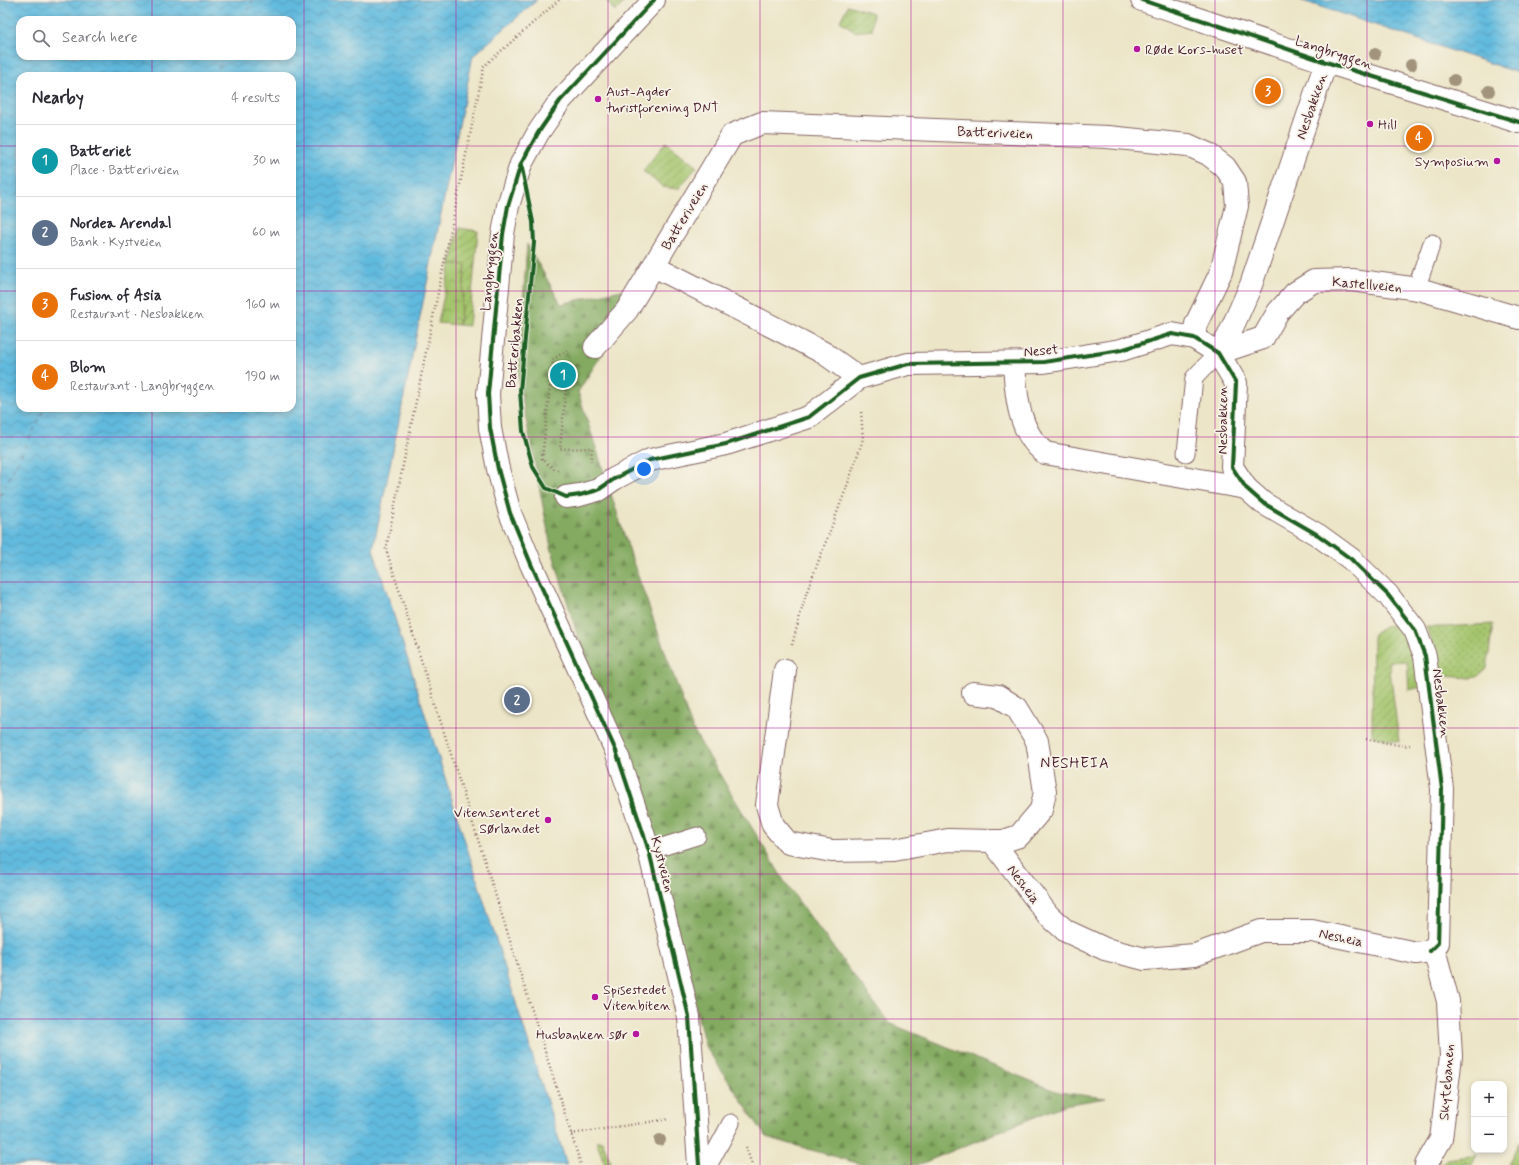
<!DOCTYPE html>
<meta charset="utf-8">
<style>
body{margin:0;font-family:Mynerve,sans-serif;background:#f7f7f7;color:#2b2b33}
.controls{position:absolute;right:12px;bottom:12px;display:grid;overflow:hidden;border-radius:8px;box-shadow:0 2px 6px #0003}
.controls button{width:36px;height:36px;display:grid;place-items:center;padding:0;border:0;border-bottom:1px solid #e1e1e2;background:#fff;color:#2b2b33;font:20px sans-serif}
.you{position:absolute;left:644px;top:469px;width:14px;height:14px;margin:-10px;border:3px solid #fff;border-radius:50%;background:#1a73e8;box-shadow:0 0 0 6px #1a73e833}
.badge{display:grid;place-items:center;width:26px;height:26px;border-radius:50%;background:#1a73e8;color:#fff;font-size:13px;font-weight:700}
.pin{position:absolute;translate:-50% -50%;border:2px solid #fff;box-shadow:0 1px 4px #0006}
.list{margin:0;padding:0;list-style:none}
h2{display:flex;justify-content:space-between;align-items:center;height:52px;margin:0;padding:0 16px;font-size:17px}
h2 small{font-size:13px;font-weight:400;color:#7c7c81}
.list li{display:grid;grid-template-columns:26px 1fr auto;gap:12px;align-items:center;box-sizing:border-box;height:72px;padding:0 16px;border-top:1px solid #e1e1e2}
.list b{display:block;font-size:15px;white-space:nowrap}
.list p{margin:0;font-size:13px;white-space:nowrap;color:#7c7c81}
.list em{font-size:13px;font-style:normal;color:#7c7c81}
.icon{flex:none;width:22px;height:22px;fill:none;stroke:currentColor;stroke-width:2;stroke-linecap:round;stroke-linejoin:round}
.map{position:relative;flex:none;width:1519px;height:1165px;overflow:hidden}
.search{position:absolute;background:#fff;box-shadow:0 2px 6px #0003;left:16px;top:16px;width:280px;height:44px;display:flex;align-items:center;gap:10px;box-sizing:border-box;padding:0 14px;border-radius:12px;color:#7c7c81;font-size:15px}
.panel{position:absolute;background:#fff;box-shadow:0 2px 6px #0003;left:16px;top:72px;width:280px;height:340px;border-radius:12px}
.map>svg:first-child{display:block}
.grass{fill:url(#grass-dots);stroke:#77724c}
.forest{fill:url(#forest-firs);stroke:#666446}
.park{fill:url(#park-crowns);stroke:#77724c}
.garden{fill:url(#garden-furrows);stroke:#77724c}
.pitch{fill:#a4c56d;stroke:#77724c}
.water{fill:url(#water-waves);stroke:#566c84;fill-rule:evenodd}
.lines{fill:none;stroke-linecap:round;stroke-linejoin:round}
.ferry{stroke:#52556a;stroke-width:1;stroke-dasharray:5 4;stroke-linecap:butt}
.service-casing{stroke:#836462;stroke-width:19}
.pedestrian-casing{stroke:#836462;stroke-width:24}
.minor-casing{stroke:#836462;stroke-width:24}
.path{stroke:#836462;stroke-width:2.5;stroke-dasharray:1 3;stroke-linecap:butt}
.service{stroke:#fff;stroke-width:17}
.pedestrian{stroke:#fff;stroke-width:22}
.minor{stroke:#fff;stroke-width:22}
.cycleway-casing{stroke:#f7f3e8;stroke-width:6}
.cycleway{stroke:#1b5e20;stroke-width:4}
.tree{fill:#a2947c}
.grid{fill:none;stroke:#b5179e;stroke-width:1;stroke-opacity:0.55}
.poi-dot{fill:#b5179e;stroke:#f7f3e8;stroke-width:1.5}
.labels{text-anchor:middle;stroke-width:3.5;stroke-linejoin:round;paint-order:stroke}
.poi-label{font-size:14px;fill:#4a1f2b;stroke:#f7f3e8;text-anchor:start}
.street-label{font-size:14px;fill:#4a1f2b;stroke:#f7f3e8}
.neighbourhood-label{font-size:15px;letter-spacing:1px;fill:#4a1f2b;stroke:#f7f3e8}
</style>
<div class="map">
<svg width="1519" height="1165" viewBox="0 0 1519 1165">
<defs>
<pattern id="grass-dots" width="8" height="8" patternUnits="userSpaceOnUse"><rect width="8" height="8" fill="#a4c56d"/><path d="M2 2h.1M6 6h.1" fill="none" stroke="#889f5a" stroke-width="1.8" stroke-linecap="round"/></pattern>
<pattern id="forest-firs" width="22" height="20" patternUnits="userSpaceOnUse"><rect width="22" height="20" fill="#83aa60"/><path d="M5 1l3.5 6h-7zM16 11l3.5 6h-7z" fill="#6d8a4f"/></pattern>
<pattern id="park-crowns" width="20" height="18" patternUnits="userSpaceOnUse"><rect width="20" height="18" fill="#a4c56d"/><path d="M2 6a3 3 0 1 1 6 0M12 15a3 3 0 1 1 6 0" fill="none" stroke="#889f5a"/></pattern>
<pattern id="garden-furrows" width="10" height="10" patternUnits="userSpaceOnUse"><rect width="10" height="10" fill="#a4c56d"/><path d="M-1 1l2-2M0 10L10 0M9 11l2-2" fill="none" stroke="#889f5a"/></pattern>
<pattern id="water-waves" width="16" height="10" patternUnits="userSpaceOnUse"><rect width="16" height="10" fill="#61bade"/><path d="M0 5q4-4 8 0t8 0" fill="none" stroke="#5297b4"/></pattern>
</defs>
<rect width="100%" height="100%" fill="#f7f3e8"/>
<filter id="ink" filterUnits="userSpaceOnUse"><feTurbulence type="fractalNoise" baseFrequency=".025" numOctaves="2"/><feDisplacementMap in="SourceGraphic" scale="8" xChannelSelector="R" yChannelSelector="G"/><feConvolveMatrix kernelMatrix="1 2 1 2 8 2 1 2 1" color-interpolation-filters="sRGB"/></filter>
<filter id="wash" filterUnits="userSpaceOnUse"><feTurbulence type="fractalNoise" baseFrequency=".012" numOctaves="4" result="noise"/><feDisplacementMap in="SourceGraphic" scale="16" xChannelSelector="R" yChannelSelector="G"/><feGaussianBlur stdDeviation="0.9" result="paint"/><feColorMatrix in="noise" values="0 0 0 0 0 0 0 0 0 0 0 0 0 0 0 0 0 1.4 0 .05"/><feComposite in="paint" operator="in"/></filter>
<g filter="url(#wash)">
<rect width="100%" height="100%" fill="#ece5c7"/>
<!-- grass -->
<g class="grass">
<path d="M1493,624L1487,668L1477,677L1471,678L1444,676L1433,665L1431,640L1426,627H1443Z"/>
<path d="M1477,1155L1472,1165H1439L1447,1159Z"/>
</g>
<!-- forest -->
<path class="forest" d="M527,244L561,304L646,284L578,392L634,565L693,730L786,884L889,1023L1058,1092L1106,1098L1064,1105L918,1165H864L766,1137L705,1046L664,876L601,715L551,547L518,378Z"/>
<!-- park -->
<path class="park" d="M451,263L466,264L459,325L438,323Z"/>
<!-- garden -->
<g class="garden">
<path d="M606,0H626L615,12Z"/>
<path d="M848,5L873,13L872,30L856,32L840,21Z"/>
<path d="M666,142L697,167L678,189L663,187L643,171Z"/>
<path d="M459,228L478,231L469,326L459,325L466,265L451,263Z"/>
<path d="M1404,622L1412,633L1422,687L1409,690L1407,661L1389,662L1399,742L1372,736L1373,634L1386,626Z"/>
<path d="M596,1141H602L612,1165H605Z"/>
</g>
<!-- pitch -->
<path class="pitch" d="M1519,1142V1165H1508Z"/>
<!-- water -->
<g class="water">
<path d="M0,0H537L473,56L373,549L567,1165H0ZM20,20H292V56H20ZM20,76H292V408H20Z"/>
<path d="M1300,0H1519V73Z"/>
</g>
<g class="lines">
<!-- ferry -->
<g class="ferry">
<path d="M243,20L253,0"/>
<path d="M214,76L225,56"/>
<path d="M0,496L45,408"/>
</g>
</g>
</g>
<g filter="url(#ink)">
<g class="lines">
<defs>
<g id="service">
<path d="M1416,289L1432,243"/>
<path d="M1186,453L1194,378L1218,353"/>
<path d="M649,851L697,836"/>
<path d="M709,1164L731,1123"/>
</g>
<path id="pedestrian" d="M1326,62L1519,122"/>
<g id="minor">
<path d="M654,0L560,101L538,133L521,164L508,206L503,234L488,394L490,428L498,469L510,513L531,564L616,751L649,851L689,1017L699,1165"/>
<path d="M1142,0L1326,62L1251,285L1228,337L1218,353"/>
<path d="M654,266L824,353L859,378"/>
<path d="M595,347L627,310L732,135L762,123L1108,137L1188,145L1208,154L1225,167L1235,182L1237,206L1221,272L1196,324L1194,338"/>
<path d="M1218,353L1263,338L1278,312L1295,293L1314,281L1351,280L1419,289L1519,318"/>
<path d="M1014,363C1016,395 1018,432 1045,453L1246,488"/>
<path d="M566,497L580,495L598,490L614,479L650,460L726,444L809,417L859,378L908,364L1044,362L1121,350L1172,334L1194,338L1218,353L1236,383L1232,467L1246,488L1263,503L1318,535L1351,559L1388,595L1415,630L1425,656L1442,789L1438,943L1430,951"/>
<path d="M785,670L767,805L773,825L788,843L832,851L894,850L948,840L992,841L1048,915L1066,931L1105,949L1145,959L1195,955L1261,931H1312L1416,953L1430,951"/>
<path d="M973,693L998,696L1017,708L1037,741L1045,792L1041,810L1019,836L1004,841H992"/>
<path d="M1426,1165L1441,1139L1451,1056L1448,1001L1436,957L1430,951"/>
</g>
</defs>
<!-- service casing -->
<use href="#service" class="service-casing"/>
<!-- pedestrian casing -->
<use href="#pedestrian" class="pedestrian-casing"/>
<!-- minor casing -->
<use href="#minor" class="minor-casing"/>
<!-- path -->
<g class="path">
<path d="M559,0L484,66L386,549L581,1165"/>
<path d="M577,366L567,376L560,449L592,448L591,462"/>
<path d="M558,470H555L542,459L553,359L568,350"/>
<path d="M792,645L806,594L846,489L863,439L861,411"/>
<path d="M1366,739L1404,746L1410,745"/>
<path d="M571,1134L669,1119"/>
<path d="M746,1147L752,1165"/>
</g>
<!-- service -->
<use href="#service" class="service"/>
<!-- pedestrian -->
<use href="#pedestrian" class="pedestrian"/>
<!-- minor -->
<use href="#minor" class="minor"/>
<defs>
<g id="cycleway">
<path d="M654,0L560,101L538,133L521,164L508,206L503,234L488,394L490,428L498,469L510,513L531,564L616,751L649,851L689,1017L699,1165"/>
<path d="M1142,0L1326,62L1519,122"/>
<path d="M521,164L533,222L534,243L520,391L523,431L533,467L546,488L566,497L580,495L598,490L614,479L650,460L726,444L809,417L859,378L908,364L1044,362L1121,350L1172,334L1194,338L1218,353L1236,383L1232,467L1246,488L1263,503L1318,535L1351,559L1388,595L1415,630L1425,656L1442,789L1438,943L1430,951"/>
</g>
</defs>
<!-- cycleway casing -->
<use href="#cycleway" class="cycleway-casing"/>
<!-- cycleway -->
<use href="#cycleway" class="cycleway"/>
</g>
<!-- trees -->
<g class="tree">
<circle cx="1375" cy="54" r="6"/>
<circle cx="1411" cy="65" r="6"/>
<circle cx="1454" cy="80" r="6"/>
<circle cx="1489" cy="91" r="6"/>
<circle cx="660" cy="1140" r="6"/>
</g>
</g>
<!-- grid -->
<path class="grid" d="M152,0V20M304,0V1165M456,0V1165M608,0V1165M760,0V1165M911,0V1165M1063,0V1165M1215,0V1165M1367,0V1165M152,56V76M0,146H20M292,146H1519M0,291H20M292,291H1519M152,408V1165M0,437H1519M0,582H1519M0,728H1519M0,874H1519M0,1019H1519"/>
<!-- markers -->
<g class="poi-dot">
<circle cx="1137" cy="49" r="4"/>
<circle cx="598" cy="99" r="4"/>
<circle cx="1370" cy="124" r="4"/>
<circle cx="1497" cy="161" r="4"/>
<circle cx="548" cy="820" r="4"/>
<circle cx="595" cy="997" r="4"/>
<circle cx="636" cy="1034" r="4"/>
</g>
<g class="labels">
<!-- poi labels -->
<g class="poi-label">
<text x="1145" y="54">Røde Kors-huset</text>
<text x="606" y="96">Aust-Agder<tspan x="606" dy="16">turistforening DNT</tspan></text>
<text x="1378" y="129">Hill</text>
<text x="1489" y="166" text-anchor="end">Symposium</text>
<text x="540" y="817" text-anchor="end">Vitensenteret<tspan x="540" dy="16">Sørlandet</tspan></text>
<text x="603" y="994">Spisestedet<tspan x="603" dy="16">Vitenbiten</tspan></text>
<text x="628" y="1039" text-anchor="end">Husbanken sør</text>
</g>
<!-- street labels -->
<g class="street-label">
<text transform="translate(1334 52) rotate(18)" y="5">Langbryggen</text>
<text transform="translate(1311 106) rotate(-71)" y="5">Nesbakken</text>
<text transform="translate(995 132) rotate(2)" y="5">Batteriveien</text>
<text transform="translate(684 216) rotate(-59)" y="5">Batteriveien</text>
<text transform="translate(489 271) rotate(-84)" y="5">Langbryggen</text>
<text transform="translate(1367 284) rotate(5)" y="5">Kastellveien</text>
<text transform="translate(514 343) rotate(-85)" y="5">Batteribakken</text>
<text transform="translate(1041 350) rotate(-5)" y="5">Neset</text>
<text transform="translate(1222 420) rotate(-90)" y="5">Nesbakken</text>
<text transform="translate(1442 703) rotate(83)" y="5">Nesbakken</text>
<text transform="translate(663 864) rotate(75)" y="5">Kystveien</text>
<text transform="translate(1024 884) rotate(53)" y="5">Nesheia</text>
<text transform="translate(1341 937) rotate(12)" y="5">Nesheia</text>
<text transform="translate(1446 1082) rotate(-86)" y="5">Skytebanen</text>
</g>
<!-- neighbourhood labels -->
<g class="neighbourhood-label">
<text x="1075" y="768">NESHEIA</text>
</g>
</g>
</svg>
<div class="controls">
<button>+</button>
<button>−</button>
</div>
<div class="you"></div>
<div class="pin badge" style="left:563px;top:375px;background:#0f9aa8">1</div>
<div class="pin badge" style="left:517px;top:700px;background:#5c6f8a">2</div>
<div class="pin badge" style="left:1268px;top:91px;background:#e8710a">3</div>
<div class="pin badge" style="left:1419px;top:138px;background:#e8710a">4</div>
<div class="search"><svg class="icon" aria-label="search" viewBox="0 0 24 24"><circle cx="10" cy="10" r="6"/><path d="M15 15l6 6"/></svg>Search here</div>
<section class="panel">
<h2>Nearby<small>4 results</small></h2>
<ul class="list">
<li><span class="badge" style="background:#0f9aa8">1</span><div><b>Batteriet</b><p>Place · Batteriveien</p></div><em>30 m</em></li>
<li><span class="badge" style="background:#5c6f8a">2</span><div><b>Nordea Arendal</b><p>Bank · Kystveien</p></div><em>60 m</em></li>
<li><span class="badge" style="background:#e8710a">3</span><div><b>Fusion of Asia</b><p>Restaurant · Nesbakken</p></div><em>160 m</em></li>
<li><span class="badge" style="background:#e8710a">4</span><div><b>Blom</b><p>Restaurant · Langbryggen</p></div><em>190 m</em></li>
</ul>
</section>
</div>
